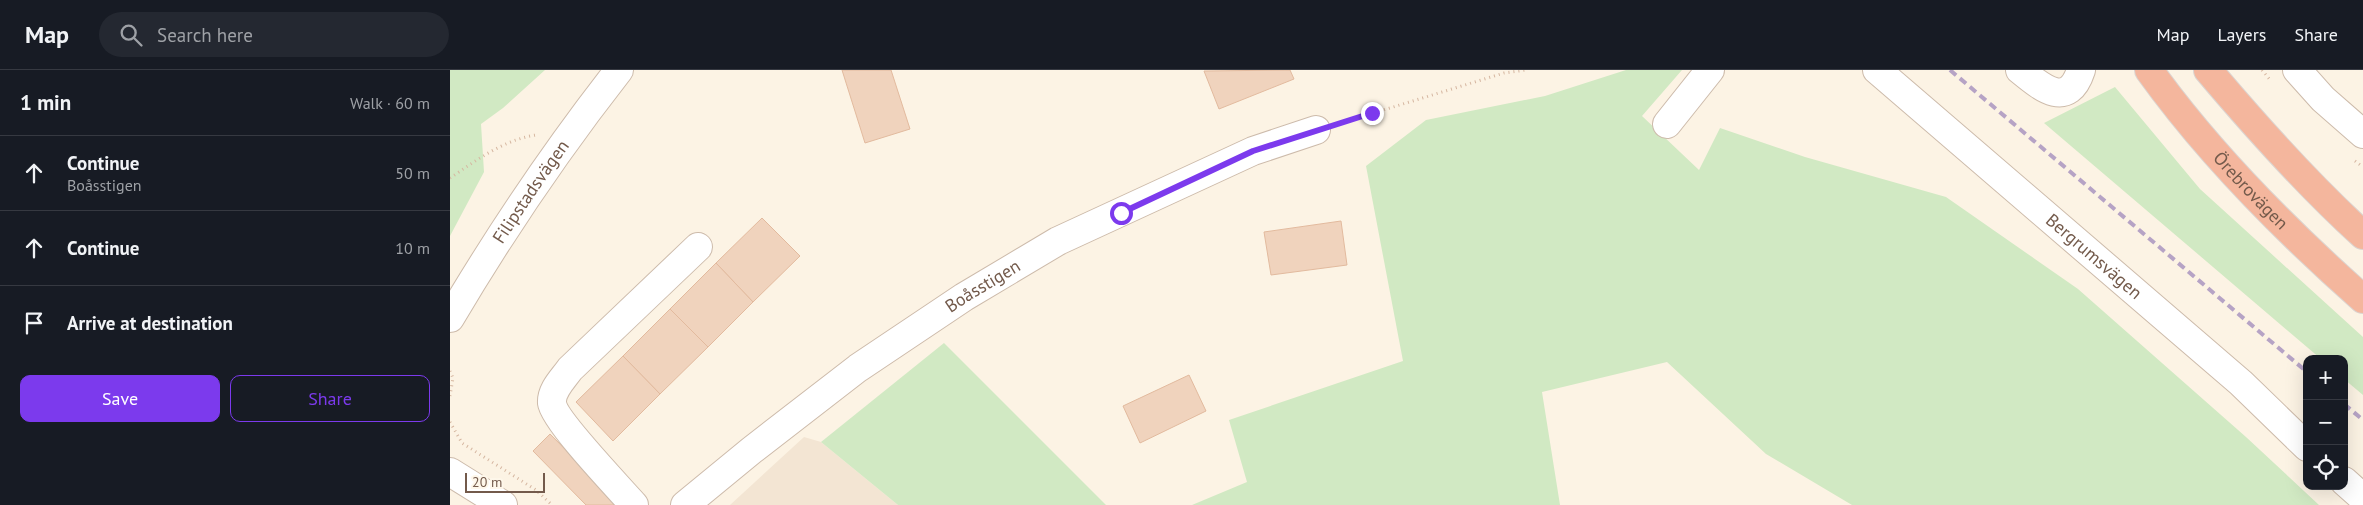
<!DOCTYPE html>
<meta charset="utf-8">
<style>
body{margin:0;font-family:"PT Sans",sans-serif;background:#242831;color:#f1f3f6}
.controls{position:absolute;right:15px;bottom:15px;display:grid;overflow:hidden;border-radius:10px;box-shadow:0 5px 20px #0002}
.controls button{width:45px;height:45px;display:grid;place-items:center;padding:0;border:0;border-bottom:1px solid #363941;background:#171b24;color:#f1f3f6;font:25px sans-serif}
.scale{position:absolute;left:15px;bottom:12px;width:80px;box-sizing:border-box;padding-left:5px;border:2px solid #735a4b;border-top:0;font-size:14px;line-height:18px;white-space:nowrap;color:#735a4b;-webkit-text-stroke:4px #fef7ea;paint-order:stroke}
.stop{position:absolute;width:15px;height:15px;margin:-11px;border:4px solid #7c3aed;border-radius:50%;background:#fff}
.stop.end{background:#7c3aed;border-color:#fff;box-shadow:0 1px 5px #0008}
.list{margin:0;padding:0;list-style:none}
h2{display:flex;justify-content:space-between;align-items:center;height:65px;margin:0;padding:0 20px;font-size:21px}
h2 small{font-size:16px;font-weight:400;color:#9ea1a6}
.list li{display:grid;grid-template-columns:32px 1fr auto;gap:15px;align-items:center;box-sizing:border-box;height:75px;padding:0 20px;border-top:1px solid #363941}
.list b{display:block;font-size:19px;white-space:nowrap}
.list p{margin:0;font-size:16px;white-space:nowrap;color:#9ea1a6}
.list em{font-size:16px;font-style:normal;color:#9ea1a6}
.actions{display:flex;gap:10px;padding:15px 20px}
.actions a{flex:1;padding:11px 0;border:1px solid #7c3aed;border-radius:10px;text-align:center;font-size:18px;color:#7c3aed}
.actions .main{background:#7c3aed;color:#fff}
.icon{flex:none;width:28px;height:28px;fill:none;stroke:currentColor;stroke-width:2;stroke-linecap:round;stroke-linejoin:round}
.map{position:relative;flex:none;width:1913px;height:435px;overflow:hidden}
header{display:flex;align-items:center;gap:30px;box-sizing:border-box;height:70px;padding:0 25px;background:#171b24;border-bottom:1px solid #363941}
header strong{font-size:24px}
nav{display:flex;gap:28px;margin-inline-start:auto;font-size:18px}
.search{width:350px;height:45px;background:#242831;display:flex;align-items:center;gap:12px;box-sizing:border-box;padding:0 18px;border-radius:28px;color:#9ea1a6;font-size:19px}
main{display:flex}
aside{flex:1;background:#171b24}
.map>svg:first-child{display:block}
.residential{fill:#f3e5d3}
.green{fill:#d1e9c3}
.building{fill:#f0d3bd;stroke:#e2ba9e}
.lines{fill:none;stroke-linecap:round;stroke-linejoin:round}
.minor-casing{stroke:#cdbbab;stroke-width:30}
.highway-casing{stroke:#dbd4d0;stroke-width:30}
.path{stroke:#d5b6a0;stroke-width:3;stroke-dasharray:1 4;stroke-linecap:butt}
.minor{stroke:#fff;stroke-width:28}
.highway{stroke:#f4b69d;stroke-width:28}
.rail{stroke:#b6a3c5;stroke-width:4;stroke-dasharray:8 5;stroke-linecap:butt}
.route{stroke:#7c3aed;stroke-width:6}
.labels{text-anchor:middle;stroke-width:4;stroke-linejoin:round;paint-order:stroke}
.street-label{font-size:18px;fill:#735a4b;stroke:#fef7ea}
</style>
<header>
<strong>Map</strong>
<div class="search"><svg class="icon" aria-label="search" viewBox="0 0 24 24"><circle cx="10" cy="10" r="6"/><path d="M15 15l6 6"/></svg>Search here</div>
<nav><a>Map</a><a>Layers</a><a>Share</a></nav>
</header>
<main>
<aside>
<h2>1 min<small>Walk · 60 m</small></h2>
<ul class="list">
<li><svg class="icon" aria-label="ahead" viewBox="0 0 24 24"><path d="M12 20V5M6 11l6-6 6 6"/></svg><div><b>Continue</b><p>Boåsstigen</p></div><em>50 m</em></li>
<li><svg class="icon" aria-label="ahead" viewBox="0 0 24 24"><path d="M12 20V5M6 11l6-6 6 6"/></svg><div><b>Continue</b></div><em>10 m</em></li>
<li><svg class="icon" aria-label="arrive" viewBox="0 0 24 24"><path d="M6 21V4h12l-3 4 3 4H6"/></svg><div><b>Arrive at destination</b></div></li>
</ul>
<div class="actions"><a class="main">Save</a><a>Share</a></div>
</aside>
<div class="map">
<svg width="1913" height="435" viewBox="0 0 1913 435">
<rect width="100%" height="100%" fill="#fcf3e4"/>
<!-- residential -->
<path class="residential" d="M354,367L371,372L448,435H280Z"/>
<!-- green -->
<g class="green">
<path d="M0,0H95L53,38L31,54L34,102L0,166Z"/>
<path d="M1176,0H1232L1192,46L1249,100L1270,58L1355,87L1496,127L1628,219L1796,367L1869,435H1402L1316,384L1217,292L1092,322L1110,435H742L797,412L779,350L953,291L916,96L976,50L1095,26Z"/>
<path d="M1665,17L1750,119L1913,267V325L1894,309V289H1871L1594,53Z"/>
<path d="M494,273L656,435H448L371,372Z"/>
</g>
<!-- building -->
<g class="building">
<path d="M392,0H441L460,59L415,73Z"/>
<path d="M840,0L844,9L769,39L754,1Z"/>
<path d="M312,148L350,186L303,232L266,193Z"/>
<path d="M891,151L897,195L821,205L814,162Z"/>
<path d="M266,193L303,232L258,277L220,239Z"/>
<path d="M220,239L258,277L210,324L173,286Z"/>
<path d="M173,286L210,324L163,371L126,332Z"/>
<path d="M739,305L756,341L690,373L673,336Z"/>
<path d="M100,364L167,432L164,435H136L83,381Z"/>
</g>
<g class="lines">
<defs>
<g id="minor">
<path id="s1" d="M1427,0L1791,313L1857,377"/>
<path d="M1570,0C1592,18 1618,40 1631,0"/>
<path d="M1847,0L1873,29L1913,64"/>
<path d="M1217,54L1260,0"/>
<path id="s2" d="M0,248C51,162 107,79 169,0"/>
<path d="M0,402L53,435"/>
<path d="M1894,411L1913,428"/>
<path d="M184,435C169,418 104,350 102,333C101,320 113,309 120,299L248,177"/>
<path id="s3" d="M235,435L302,380L408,298L514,227L608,171L803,81L866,60"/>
</g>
<g id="highway">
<path id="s4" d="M1699,0C1760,85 1835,160 1913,229"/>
<path d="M1758,0C1807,58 1857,114 1913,165"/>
</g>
</defs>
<!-- minor casing -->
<use href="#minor" class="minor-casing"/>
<!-- highway casing -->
<use href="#highway" class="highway-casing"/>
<!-- path -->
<g class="path">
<path d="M1812,0L1821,11"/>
<path d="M891,53L1054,3L1076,0"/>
<path d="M1905,91L1913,97"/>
<path d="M0,108C27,90 53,70 86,65"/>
<path d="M0,301L3,308L0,326"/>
<path d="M0,352L12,373L86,420L102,435"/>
</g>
<!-- minor -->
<use href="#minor" class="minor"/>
<!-- highway -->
<use href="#highway" class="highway"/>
<!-- rail -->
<g class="rail">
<path d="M1500,0L1857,302"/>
<path d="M1894,334L1913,350"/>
</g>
</g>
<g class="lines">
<!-- route -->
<path class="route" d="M671,143L803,81L922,43"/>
</g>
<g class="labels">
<!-- street labels -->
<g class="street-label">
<text dy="6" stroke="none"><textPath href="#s4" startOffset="158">Örebrovägen</textPath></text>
<text dy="6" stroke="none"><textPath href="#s2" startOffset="150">Filipstadsvägen</textPath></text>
<text dy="6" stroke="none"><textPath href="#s1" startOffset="286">Bergrumsvägen</textPath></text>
<text dy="6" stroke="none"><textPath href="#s3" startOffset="370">Boåsstigen</textPath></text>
</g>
</g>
</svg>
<div class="controls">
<button>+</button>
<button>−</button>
<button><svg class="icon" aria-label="locate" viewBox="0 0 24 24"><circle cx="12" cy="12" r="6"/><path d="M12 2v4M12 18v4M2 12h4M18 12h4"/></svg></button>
</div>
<div class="scale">20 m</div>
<div class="stop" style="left:671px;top:143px"></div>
<div class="stop end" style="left:922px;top:43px"></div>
</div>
</main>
